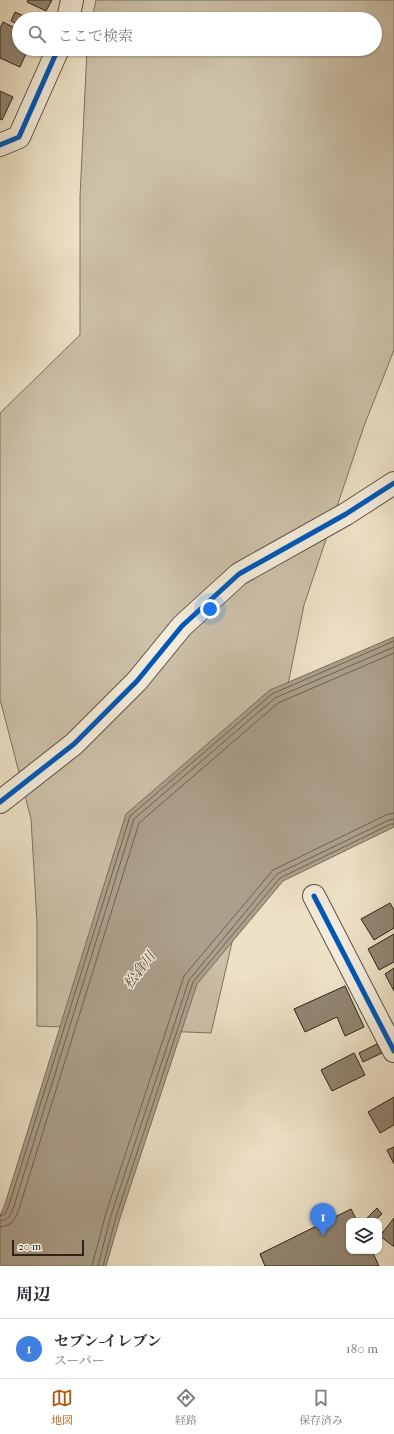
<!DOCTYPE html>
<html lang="ja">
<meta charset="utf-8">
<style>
body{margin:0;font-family:"IM FELL French Canon","Noto Serif JP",serif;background:#f7f7f7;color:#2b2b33}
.controls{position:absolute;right:12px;bottom:12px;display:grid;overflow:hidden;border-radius:8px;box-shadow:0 1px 3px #0004}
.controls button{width:36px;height:36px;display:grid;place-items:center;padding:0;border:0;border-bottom:1px solid #e1e1e2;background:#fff;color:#2b2b33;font:20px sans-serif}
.scale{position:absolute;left:12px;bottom:10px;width:72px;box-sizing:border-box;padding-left:4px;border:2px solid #2d231a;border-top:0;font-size:11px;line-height:14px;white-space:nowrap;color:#2d231a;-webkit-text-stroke:3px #f3ecda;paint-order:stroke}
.you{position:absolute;left:210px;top:609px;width:14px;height:14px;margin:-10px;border:3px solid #fff;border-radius:50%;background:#1a73e8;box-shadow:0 0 0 6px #1a73e833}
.badge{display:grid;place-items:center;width:26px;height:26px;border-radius:50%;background:#b45309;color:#fff;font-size:13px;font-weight:700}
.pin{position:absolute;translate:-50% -33px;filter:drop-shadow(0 1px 2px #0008)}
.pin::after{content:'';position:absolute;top:21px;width:14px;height:12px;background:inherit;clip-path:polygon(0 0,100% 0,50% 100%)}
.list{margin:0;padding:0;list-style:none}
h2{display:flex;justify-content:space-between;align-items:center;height:52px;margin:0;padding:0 16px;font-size:17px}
h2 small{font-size:13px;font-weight:400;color:#7c7c81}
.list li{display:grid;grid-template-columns:26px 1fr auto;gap:12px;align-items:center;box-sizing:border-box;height:60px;padding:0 16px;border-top:1px solid #e1e1e2}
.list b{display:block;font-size:15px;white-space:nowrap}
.list p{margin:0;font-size:13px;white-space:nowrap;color:#7c7c81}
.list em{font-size:13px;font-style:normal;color:#7c7c81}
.icon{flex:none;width:22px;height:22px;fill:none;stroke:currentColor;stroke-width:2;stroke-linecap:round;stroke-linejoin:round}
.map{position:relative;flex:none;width:394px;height:1266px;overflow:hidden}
.search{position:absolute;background:#fff;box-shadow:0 1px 3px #0004;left:12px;right:12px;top:12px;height:44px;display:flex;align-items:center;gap:10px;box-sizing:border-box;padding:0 14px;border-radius:22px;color:#7c7c81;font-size:15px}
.sheet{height:112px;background:#fff}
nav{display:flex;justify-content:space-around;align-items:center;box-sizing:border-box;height:56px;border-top:1px solid #e1e1e2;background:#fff;font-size:11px;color:#7c7c81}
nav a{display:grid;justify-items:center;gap:2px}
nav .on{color:#b45309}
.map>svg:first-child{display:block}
.green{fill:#ccc1a9;stroke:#7c7262}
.water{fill:#aca08c;stroke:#796e5e}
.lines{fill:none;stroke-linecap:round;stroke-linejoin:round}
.shore{stroke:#6c6253;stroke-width:1}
.building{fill:#918673;stroke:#2d231a}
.minor-casing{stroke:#5d5245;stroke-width:24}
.minor{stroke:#f3ecda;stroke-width:22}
.cycleway-casing{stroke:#f3ecda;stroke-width:8}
.cycleway{stroke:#0057b8;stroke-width:5}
.labels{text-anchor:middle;stroke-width:3;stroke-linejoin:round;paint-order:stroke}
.water-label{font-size:14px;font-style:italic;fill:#594f42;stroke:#f3ecda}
</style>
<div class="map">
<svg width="394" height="1266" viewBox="0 0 394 1266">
<rect width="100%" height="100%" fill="#ede1c6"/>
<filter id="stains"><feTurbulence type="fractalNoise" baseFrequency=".005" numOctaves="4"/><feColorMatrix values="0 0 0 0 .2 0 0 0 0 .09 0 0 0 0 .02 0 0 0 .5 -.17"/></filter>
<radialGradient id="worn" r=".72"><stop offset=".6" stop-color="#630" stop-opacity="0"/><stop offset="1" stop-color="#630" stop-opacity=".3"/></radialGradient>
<!-- green -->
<path class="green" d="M96,0H394V350L364,426L304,605L262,813L211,1033L37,1026V922L31,819L0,699V413L80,335V197L87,49H375V19H92Z"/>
<!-- water -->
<path class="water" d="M394,637V827L283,881L197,984L120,1218L106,1266H0V1216L5,1204L126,814L270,690Z"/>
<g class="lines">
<!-- shore -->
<g class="shore">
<path d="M0,1216L5,1214L9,1205L130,816L272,694L394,641"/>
<path d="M0,1221C9,1220 11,1214 14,1206L134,819L275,698L394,647"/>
<path d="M0,1227C12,1226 15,1219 19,1209L139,823L278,703L394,653"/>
<path d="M92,1266L106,1213L184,976L273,870L386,815L394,813"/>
<path d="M98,1266L111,1215L189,980L277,874L389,820L394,819"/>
<path d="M103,1266L116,1217L193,982L280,878L391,824H394"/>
</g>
</g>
<!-- building -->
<g class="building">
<path d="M28,0H52L46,11L27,2Z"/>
<path d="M15,12L31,19H19V25L11,21Z"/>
<path d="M3,22L19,30V49H28L20,67L0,58V28Z"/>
<path d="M0,91L13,97L2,120L0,119Z"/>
<path d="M390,903L394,910V928L374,940L361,919Z"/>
<path d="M394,934V962L379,970L368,949Z"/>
<path d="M394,968V991L385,974Z"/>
<path d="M345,986L364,1027L345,1036L337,1017L305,1032L294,1009Z"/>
<path d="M377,1044L382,1053L363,1062L359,1053Z"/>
<path d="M354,1053L365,1075L332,1091L321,1070Z"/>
<path d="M394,1097V1125L380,1133L368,1112Z"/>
<path d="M394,1147V1164L387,1150Z"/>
<path d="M377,1208L382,1214L374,1221H365V1220Z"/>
<path d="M351,1209L357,1221H349V1251H372L379,1266H265L260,1254Z"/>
<path d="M394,1218V1246H393L380,1236Z"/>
</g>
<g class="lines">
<defs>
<g id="minor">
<path d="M68,19L72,0"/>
<path d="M0,145L19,137L58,49"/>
<path d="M0,802L74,744L137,681L182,626L239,574L346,514L394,483"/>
<path d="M314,896L394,1051"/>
</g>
</defs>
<!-- minor casing -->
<use href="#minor" class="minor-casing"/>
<!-- minor -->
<use href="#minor" class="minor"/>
<defs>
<g id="cycleway">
<path d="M0,145L19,137L58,49"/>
<path d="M0,802L74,744L137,681L182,626L239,574L346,514L394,483"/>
<path d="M314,896L394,1051"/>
</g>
</defs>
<!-- cycleway casing -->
<use href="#cycleway" class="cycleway-casing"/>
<!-- cycleway -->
<use href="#cycleway" class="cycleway"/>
</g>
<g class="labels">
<!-- water labels -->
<g class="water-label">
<text transform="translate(139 970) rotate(-53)" y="5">松倉川</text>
</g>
</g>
<rect width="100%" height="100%" filter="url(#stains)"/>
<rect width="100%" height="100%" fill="url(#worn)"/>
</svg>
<div class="controls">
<button><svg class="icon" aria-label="layers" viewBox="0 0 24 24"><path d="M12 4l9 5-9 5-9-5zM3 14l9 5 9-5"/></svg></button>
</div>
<div class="scale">20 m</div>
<div class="you"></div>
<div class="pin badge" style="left:323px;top:1236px;background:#3f7fe0">1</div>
<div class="search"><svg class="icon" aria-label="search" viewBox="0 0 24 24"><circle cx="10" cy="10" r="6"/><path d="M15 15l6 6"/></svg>ここで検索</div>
</div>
<section class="sheet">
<h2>周辺<small></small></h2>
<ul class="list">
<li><span class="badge" style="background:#3f7fe0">1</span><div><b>セブン-イレブン</b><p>スーパー</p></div><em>180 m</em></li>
</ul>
</section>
<nav>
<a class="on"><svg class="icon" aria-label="map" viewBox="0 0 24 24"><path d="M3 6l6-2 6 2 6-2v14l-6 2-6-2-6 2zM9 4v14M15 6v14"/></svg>地図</a>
<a><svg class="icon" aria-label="directions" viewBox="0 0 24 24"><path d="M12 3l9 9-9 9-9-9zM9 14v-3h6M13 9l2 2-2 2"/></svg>経路</a>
<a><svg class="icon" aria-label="saved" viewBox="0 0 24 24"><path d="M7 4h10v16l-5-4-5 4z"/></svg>保存済み</a>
</nav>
